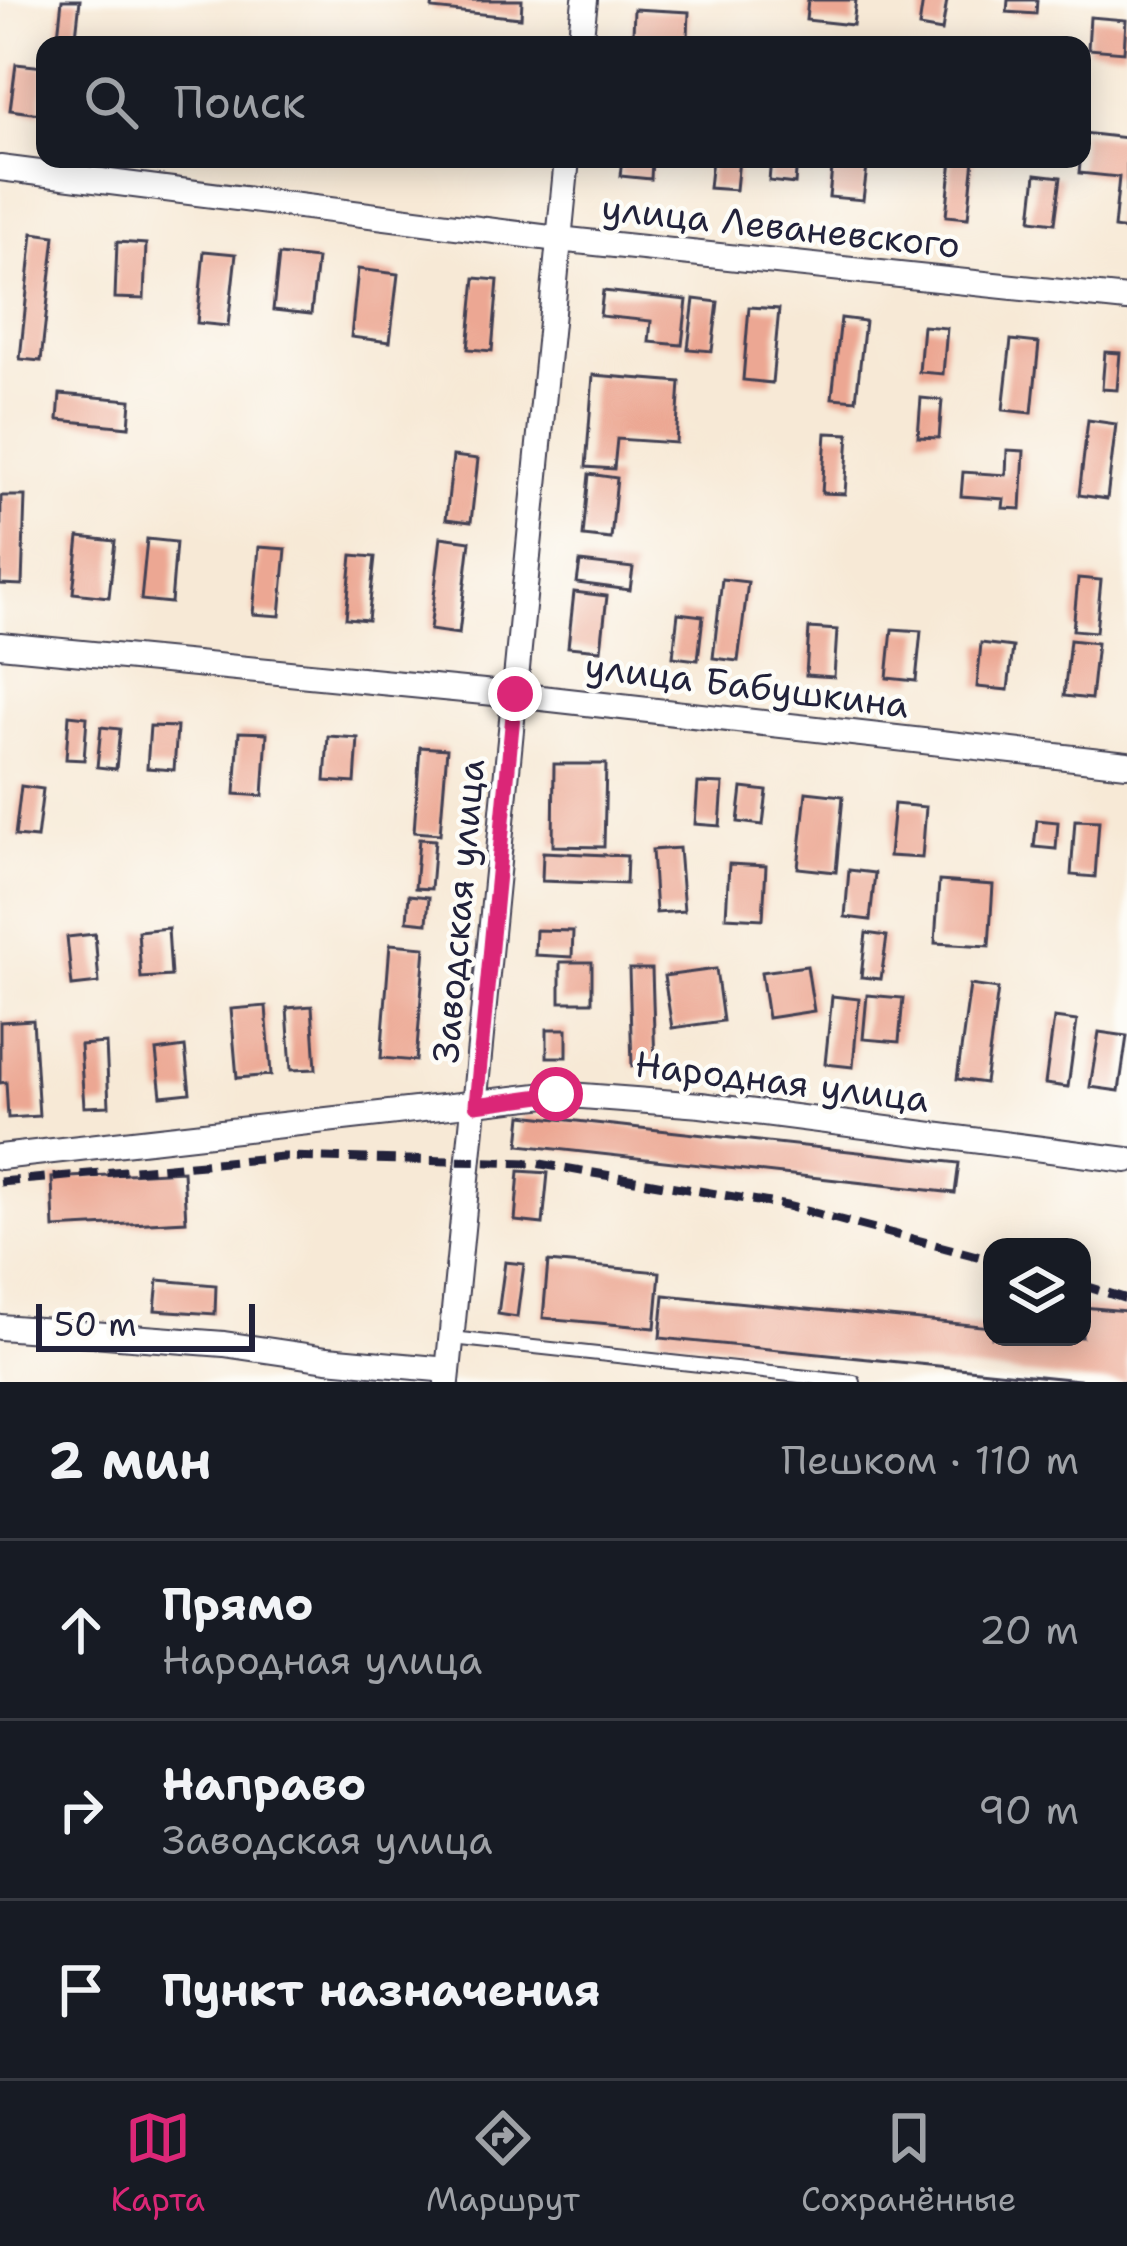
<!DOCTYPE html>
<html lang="ru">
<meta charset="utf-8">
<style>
body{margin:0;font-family:"Shantell Sans",sans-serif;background:#20242c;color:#f1f3f6}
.controls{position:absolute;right:36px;bottom:36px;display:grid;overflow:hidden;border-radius:24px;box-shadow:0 6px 30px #0003}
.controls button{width:108px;height:108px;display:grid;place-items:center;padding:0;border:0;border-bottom:3px solid #363941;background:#171b24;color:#f1f3f6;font:60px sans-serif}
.scale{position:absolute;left:36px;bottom:30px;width:219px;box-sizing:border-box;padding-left:12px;border:6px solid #22223b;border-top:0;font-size:33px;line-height:42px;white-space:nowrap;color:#22223b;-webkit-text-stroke:9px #fdfcf7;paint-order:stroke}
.stop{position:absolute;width:36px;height:36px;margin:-27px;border:9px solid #db2777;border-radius:50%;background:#fff}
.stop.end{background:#db2777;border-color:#fff;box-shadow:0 3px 12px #0008}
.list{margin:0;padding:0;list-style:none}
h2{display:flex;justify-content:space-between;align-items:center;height:156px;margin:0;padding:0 48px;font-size:51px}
h2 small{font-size:39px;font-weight:400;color:#9ea1a6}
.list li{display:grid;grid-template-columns:78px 1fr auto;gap:36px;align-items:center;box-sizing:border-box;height:180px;padding:0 48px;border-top:3px solid #363941}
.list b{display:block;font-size:45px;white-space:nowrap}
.list p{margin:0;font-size:39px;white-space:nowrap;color:#9ea1a6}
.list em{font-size:39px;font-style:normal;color:#9ea1a6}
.icon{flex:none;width:66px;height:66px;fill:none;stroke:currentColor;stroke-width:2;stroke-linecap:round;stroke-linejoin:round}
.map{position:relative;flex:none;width:1127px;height:1382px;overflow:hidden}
.search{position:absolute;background:#171b24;box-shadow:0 6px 30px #0003;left:36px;right:36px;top:36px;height:132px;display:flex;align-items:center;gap:30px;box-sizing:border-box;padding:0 42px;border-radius:24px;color:#9ea1a6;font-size:45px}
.sheet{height:696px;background:#171b24}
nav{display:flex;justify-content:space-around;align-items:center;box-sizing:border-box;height:168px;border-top:3px solid #363941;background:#171b24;font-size:33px;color:#9ea1a6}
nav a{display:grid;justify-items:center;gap:6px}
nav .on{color:#db2777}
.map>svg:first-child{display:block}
.building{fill:#eca793}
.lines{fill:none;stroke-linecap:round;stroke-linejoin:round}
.service-casing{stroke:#424052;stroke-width:16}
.minor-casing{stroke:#424052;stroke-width:28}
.service{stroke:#fff;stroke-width:12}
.minor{stroke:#fff;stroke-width:24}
.rail{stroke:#22223b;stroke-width:9;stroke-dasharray:18 9;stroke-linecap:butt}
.route{stroke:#db2777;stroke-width:15}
.labels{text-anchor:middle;stroke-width:9;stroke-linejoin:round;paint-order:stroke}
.street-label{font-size:36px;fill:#22223b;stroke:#fdfcf7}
</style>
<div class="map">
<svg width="1127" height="1382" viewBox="0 0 1127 1382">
<rect width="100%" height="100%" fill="#fdfcf7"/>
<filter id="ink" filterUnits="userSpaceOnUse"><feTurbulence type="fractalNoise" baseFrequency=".00833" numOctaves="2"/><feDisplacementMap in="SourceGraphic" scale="24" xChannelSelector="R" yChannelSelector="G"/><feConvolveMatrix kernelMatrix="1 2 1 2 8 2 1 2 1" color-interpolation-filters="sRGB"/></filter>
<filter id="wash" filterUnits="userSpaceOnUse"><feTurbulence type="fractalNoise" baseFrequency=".004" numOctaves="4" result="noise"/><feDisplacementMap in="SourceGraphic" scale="48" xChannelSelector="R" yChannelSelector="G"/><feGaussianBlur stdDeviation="2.7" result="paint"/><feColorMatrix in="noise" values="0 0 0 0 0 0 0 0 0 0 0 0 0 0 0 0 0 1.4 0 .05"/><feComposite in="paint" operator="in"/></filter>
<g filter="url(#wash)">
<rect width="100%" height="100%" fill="#f7e9d6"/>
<g id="blocks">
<!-- building -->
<g class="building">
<path d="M62,0H80L75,45H57Z"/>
<path d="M433,0H522L521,18L432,9Z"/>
<path d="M808,0H856L853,25L806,20Z"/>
<path d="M923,0H947L942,31L919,27Z"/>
<path d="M1008,0H1037L1036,14L1007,12Z"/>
<path d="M634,9L689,12L688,37L633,35Z"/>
<path d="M1090,17L1126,20L1124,52L1088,49Z"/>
<path d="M16,64L45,67L40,114L10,110Z"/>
<path d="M1083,133L1127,138V230L1114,228L1119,177L1079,173Z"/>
<path d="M622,159H652L651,179L620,176Z"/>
<path d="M712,159H739L736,190L709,188Z"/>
<path d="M771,159H797L795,184L769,181Z"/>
<path d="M833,159H868L863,200L829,197Z"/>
<path d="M952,159H974L968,218L946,216Z"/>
<path d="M1036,174L1061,177L1055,223L1031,220Z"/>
<path d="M33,233L55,236L41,361L20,359Z"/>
<path d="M117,242L146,244L144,299L115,298Z"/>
<path d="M204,251L236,254L228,326L197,323Z"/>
<path d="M279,255L317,259L311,314L273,310Z"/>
<path d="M358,269L398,274L390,342L351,337Z"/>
<path d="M475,278L498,280L492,351L468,349Z"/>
<path d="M603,291L687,300L682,345L649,342L651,321L600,316Z"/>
<path d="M694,299L718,302L712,351L688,349Z"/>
<path d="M749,307L779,309L772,383L743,380Z"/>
<path d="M841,318L865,321L856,400L832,398Z"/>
<path d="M923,326L947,328L943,374L919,372Z"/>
<path d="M1011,340L1039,343L1032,413L1003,410Z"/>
<path d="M1105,352L1120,353L1117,390L1102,389Z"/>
<path d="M593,375L680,382L676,443L617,439L614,469L586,467Z"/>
<path d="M60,394L131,400L129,427L58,420Z"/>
<path d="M921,398L942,400L939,438L918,437Z"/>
<path d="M1088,420L1116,424L1107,499L1079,495Z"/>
<path d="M826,433L849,434L845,494L822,493Z"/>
<path d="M1007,450L1024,451L1021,509L1003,508L1004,499L961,496L963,472L1006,475Z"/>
<path d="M453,456L478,459L471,522L446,519Z"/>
<path d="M589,474L617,478L611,539L583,536Z"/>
<path d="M1,496H25L22,585L0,584Z"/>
<path d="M79,537L115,541L109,597L73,593Z"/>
<path d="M441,537L470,541L459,634L430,630Z"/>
<path d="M147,539L176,542L171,603L141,600Z"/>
<path d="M259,547L286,549L280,616L253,614Z"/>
<path d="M352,555L375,557L368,620L346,618Z"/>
<path d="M580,562L633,568L630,590L577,583Z"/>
<path d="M1078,578L1101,580L1096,632L1073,630Z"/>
<path d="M722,579L748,582L738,661L713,658Z"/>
<path d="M574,592L607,596L601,650L568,647Z"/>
<path d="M678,613L703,616L698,660L673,657Z"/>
<path d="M809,628L837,630L834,677L806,675Z"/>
<path d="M892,629L921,631L916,681L887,678Z"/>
<path d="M1070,640L1097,643L1091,699L1064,696Z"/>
<path d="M981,643L1013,647L1008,690L977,687Z"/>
<path d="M69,715L87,717L84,760L66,759Z"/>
<path d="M150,726L177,727L174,770L147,768Z"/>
<path d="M101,727L120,729L116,769L97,767Z"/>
<path d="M239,732L267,733L263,796L235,794Z"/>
<path d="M328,736L358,738L355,783L325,781Z"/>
<path d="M420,747L447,749L440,834L414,832Z"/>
<path d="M554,764H606L604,847L553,846Z"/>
<path d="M698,783L723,784L720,826L695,824Z"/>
<path d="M21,786L43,789L37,838L15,836Z"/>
<path d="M742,788L767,791L763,825L738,822Z"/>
<path d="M806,792L843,796L836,872L798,868Z"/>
<path d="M894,804L926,807L922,858L889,856Z"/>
<path d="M1037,820L1058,822L1056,849L1034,847Z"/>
<path d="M1075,820L1099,821L1095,877L1071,875Z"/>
<path d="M419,839L435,840L431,889L415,888Z"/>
<path d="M679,848L684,911L656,913L652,850Z"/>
<path d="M543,852L627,856L626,884L542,881Z"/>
<path d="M729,864L766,866L763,919L726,917Z"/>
<path d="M849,870L875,873L870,920L845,917Z"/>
<path d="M939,881L993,885L989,946L935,943Z"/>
<path d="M409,895L429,897L427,923L407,921Z"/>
<path d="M168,928L171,976L141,978L138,931Z"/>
<path d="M536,930L573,931L572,957L535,955Z"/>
<path d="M866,933L887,936L881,979L861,977Z"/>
<path d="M95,934L99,983L72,986L67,937Z"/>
<path d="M390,944L425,947L416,1061L381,1058Z"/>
<rect x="560" y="962" width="32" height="40"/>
<path d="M807,966L814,1011L768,1018L761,972Z"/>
<path d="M629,969H652L655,1065L632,1066Z"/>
<path d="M716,969L723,1021L672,1028L664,976Z"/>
<path d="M970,985L998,989L985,1083L957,1079Z"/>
<path d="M867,995L903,998L899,1042L863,1039Z"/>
<path d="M832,996L859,999L853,1067L825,1064Z"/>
<path d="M266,1006L271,1075L237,1078L231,1009Z"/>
<path d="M312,1006L316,1069L291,1070L287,1008Z"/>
<path d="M1054,1018L1077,1021L1068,1087L1045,1084Z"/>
<path d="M33,1020L39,1116L8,1118L6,1082L0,1083V1022Z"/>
<rect x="547" y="1029" width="20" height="28"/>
<path d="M1099,1032L1127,1036L1119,1091L1090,1087Z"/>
<path d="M106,1043L109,1106L84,1107L80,1045Z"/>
<path d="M185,1047L190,1093L161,1096L156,1051Z"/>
<path d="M522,1115L959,1163L955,1193L519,1145Z"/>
<path d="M183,1171L186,1221L54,1228L52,1178Z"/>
<path d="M519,1171L548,1173L543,1224L515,1221Z"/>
<path d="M505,1262L524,1264L517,1317L498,1314Z"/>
<path d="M548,1262L660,1272L655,1328L543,1318Z"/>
<path d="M158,1280L216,1285L215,1314L155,1310Z"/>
<path d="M664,1295L992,1327V1337H1082V1307L1127,1311V1382H1099L660,1338Z"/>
</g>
</g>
</g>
<g filter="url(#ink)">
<use href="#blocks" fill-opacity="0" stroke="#424052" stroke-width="3"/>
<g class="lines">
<defs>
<path id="service" d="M452,1338L854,1382"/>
<g id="minor">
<path d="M580,45L585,0"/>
<path d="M0,168L558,239L1127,299"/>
<path d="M0,645L515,695L1127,764"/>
<path d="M0,1157L556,1094L701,1105L1127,1160"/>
<path d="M0,1327L224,1344L327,1359L448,1370"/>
<path d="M447,1382L567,159"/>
</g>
</defs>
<!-- service casing -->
<use href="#service" class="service-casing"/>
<!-- minor casing -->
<use href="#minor" class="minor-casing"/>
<!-- service -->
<use href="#service" class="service"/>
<!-- minor -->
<use href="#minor" class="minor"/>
<!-- rail -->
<g class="rail">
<path d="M0,1182L282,1157L535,1163L787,1206L992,1260"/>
<path d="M1082,1285L1127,1299"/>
</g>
</g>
</g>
<g class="lines" filter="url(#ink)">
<!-- route -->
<path class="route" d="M515,694L476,1105L556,1094"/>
</g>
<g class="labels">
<!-- street labels -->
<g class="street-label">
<text transform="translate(781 226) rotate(6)" y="13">улица Леваневского</text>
<text transform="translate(747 685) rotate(7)" y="13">улица Бабушкина</text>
<text transform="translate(458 911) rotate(-85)" y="13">Заводская улица</text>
<text transform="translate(782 1081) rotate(7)" y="13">Народная улица</text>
</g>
</g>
</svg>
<div class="controls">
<button><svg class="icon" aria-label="layers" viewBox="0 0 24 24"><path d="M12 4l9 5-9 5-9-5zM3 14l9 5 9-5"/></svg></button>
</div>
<div class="scale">50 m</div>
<div class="stop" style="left:556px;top:1094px"></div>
<div class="stop end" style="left:515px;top:694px"></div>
<div class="search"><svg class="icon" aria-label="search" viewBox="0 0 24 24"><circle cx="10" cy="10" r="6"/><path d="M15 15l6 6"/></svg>Поиск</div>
</div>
<section class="sheet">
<h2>2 мин<small>Пешком · 110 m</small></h2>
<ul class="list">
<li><svg class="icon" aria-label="ahead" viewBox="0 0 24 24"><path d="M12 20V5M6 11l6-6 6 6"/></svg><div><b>Прямо</b><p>Народная улица</p></div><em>20 m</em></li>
<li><svg class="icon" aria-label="right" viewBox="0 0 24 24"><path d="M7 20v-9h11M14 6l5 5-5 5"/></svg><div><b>Направо</b><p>Заводская улица</p></div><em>90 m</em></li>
<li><svg class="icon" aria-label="arrive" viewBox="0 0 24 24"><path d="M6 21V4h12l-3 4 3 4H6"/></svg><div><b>Пункт назначения</b></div></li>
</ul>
</section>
<nav>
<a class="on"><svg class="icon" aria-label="map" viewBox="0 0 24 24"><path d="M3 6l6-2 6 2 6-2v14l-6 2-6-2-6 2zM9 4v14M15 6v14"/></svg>Карта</a>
<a><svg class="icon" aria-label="directions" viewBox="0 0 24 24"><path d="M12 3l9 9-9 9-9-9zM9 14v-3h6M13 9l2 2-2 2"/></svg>Маршрут</a>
<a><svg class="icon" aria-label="saved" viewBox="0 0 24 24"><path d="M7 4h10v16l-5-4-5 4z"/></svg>Сохранённые</a>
</nav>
